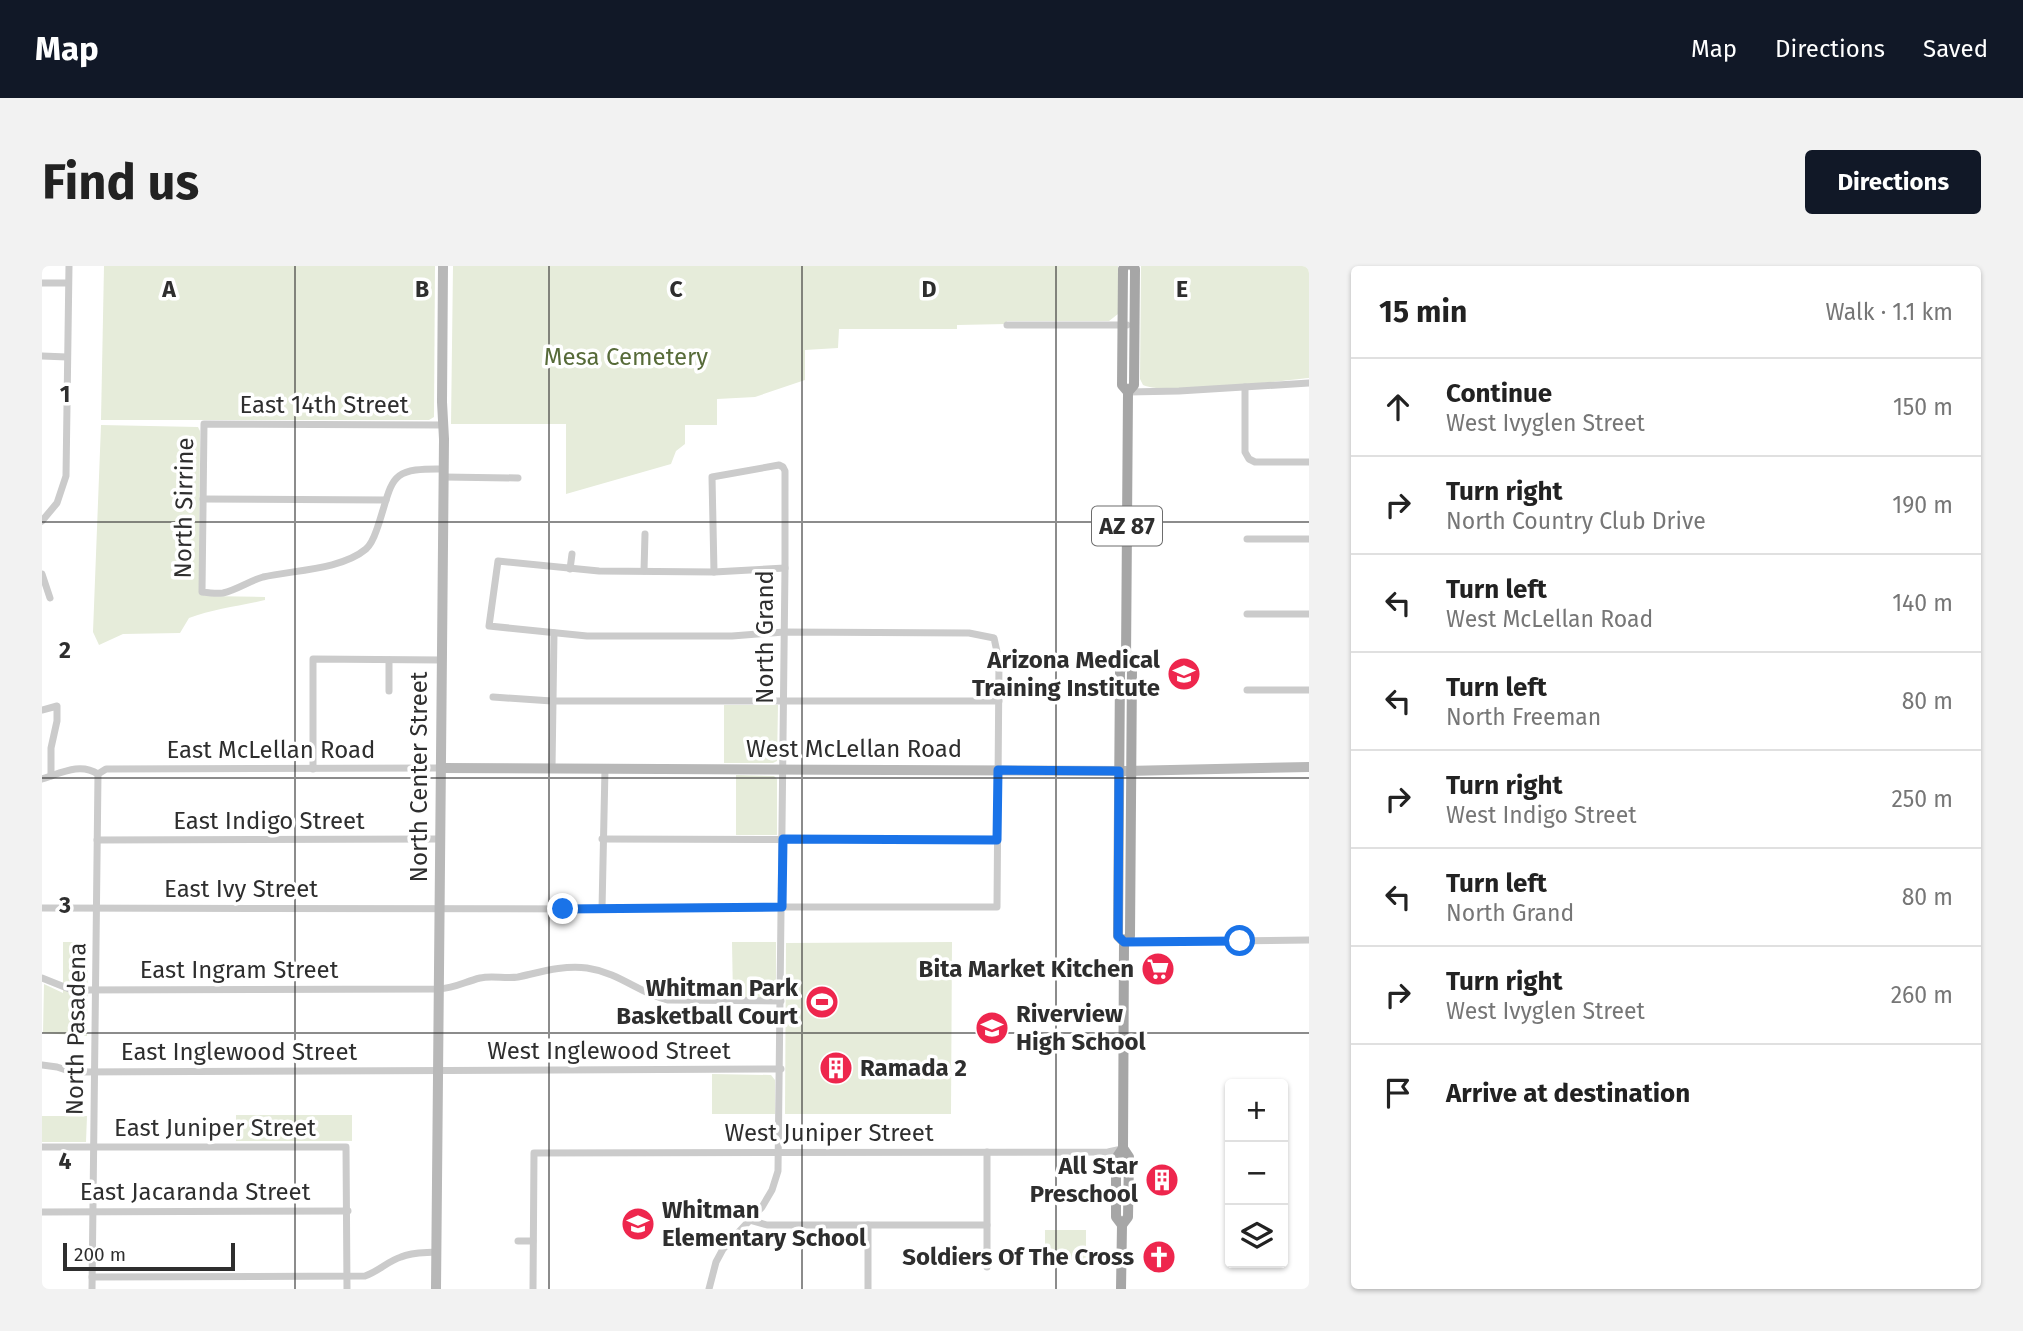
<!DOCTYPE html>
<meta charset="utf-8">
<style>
body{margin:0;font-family:"Fira Sans",sans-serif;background:#f2f2f2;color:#222}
.controls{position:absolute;right:21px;bottom:21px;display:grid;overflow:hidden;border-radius:7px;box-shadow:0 2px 5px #0004}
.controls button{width:63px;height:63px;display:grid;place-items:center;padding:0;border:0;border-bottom:2px solid #e0e0e0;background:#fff;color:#222;font:35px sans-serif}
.scale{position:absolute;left:21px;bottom:18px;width:172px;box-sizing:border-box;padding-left:7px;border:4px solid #2e2e2e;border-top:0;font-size:19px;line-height:24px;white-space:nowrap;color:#2e2e2e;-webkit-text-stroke:5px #fff;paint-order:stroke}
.stop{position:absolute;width:21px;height:21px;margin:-16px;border:5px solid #1a73e8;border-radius:50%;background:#fff}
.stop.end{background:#1a73e8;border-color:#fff;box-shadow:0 2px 7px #0008}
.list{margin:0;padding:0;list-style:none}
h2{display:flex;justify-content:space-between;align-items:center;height:91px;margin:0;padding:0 28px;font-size:30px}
h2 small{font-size:23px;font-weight:400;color:#767676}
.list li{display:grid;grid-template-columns:46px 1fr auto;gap:21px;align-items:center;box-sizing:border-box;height:98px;padding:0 28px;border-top:2px solid #e0e0e0}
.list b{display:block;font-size:26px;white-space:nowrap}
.list p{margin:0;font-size:23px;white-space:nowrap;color:#767676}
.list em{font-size:23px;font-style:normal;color:#767676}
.icon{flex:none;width:38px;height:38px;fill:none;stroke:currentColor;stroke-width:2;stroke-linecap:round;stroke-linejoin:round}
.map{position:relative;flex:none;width:1267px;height:1023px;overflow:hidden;border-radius:7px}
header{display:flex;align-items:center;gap:42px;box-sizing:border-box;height:98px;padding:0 35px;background:#111827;color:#fff}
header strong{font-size:33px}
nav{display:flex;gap:38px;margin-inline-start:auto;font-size:24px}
.intro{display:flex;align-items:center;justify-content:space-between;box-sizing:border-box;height:168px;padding:0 42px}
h1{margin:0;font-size:49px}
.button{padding:18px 32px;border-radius:7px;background:#111827;color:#fff;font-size:24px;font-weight:700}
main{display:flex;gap:42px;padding:0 42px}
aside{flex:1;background:#fff;border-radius:7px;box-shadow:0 2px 5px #0004}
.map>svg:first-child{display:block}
.green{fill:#e6ecda}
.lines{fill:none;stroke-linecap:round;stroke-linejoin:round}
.street{stroke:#cbcbcb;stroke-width:7}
.secondary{stroke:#b8b8b8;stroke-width:10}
.primary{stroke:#a6a6a6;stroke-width:10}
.route{stroke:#1a73e8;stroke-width:9}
.grid{fill:none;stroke:#2e2e2e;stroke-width:2;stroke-opacity:0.55}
.labels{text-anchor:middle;stroke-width:7;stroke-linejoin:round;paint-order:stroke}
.shield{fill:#fff;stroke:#6d6d6d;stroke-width:2}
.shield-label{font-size:23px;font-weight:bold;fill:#2e2e2e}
.park-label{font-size:24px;fill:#576b39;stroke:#fff}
.street-label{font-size:24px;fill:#2e2e2e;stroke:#fff}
.poi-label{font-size:24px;font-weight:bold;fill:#2e2e2e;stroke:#fff;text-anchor:end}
.grid-label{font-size:23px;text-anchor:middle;font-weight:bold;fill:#2e2e2e;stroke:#fff;stroke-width:7;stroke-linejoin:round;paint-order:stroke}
</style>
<header>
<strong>Map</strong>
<nav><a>Map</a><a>Directions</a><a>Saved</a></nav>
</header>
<div class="intro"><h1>Find us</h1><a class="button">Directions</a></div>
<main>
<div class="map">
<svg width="1267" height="1023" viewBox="0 0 1267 1023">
<rect width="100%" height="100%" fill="#fff"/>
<!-- green -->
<g class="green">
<path d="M62,0H393L392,151L387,154H59Z"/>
<path d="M411,0H1076V48L1067,55H965L964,58L915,59V63H797L796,82L763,84V114L713,131L675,133V159H643V178L634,185L629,198L524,228V158H409Z"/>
<path d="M1099,0H1267V112C1234,115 1125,130 1101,119L1098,113Z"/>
<path d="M59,159L156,161L158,165L157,322L163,330L223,331V334C197,340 171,343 147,352L138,367L81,368L57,379L51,366Z"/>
<path d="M682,439H736L735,495L731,497H682Z"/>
<path d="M694,509L732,510L735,513V569H694Z"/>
<path d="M21,676H46L45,770L1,767L2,718L21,727Z"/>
<path d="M690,676H734V726L732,732H691Z"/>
<path d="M910,676L909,848H743L744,677Z"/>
<path d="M670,808L729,809L733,814V848H670Z"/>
<rect x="194" y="849" width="116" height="26"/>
<path d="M0,850H45L44,876H0Z"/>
<path d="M1003,964H1044V994L1003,993Z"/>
</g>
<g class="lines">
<!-- street -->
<g class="street">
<path d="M0,17H26"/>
<path d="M965,59H1085"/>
<path d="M0,90L25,91"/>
<path d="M1203,121V186L1207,193L1213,196H1267"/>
<path d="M1086,126L1137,125L1267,117"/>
<path d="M401,159L162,158L160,326C167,327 175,328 181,327C195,324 207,315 221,311C251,304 299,304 324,283C331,277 333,268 336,260C352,211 346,202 402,203"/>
<path d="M402,211L476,212"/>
<path d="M161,233L344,234"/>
<path d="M0,255L15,237L24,210L27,0"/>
<path d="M1205,273H1267"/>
<path d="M528,303L530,288"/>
<path d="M602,305L603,268"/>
<path d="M0,308L8,332"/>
<path d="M1205,348H1267"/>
<path d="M1205,424H1267"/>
<path d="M347,425V394"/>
<path d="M451,431L510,435H957"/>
<path d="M0,444L15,440V455L9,482V510"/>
<path d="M271,503V393L399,394"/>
<path d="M510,503L512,367"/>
<path d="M0,513C19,507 38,496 56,508"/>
<path d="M560,573L955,574"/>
<path d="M55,574L398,573"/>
<path d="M0,642L560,643L668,641H955L957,395L952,372L927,367L742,366L690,370H545L447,360L456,295L557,305L672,306L743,302"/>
<path d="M560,643L563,503"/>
<path d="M1082,676L1267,674"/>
<path d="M0,712L30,724L396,723C414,722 422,716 438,712C450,709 463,713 476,711C499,706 521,699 545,702C579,707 596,727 626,734L739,735"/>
<path d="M0,799L15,801L30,806L739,803"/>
<path d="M0,881H304L305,1023"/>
<path d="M0,946L306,945"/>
<path d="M707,954L725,959H945"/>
<path d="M476,975H491"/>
<path d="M945,1001V886"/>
<path d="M50,1011L323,1010C337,1005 346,995 359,991C370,986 382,987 394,986"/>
<path d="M50,1023L56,508L64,503L399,502"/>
<path d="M491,1023L492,887L1066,886L1080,883"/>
<path d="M667,1023L674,996L681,983L720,941L730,924L736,905L743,302V205L741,201L737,199L670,211L672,306"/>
<path d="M826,1023V959"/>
</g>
<!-- secondary -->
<g class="secondary">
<path d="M399,502L1084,505L1267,501"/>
<path d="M394,1023L402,173L400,136L401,0"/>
</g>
<!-- primary -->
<g class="primary">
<path d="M1083,0L1081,3L1080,119L1086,126"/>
<path d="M1082,676L1088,670L1090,401L1084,394"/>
<path d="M1080,959L1086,951L1087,891L1081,882L1082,676L1076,670L1078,405L1084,394L1086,126L1092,119L1093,3L1091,0"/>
<path d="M1079,1023L1080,959L1074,951V904L1075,891L1081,882"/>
</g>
</g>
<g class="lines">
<!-- route -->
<path class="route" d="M521,643L740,641L741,573L955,574L956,504L1077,505L1076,670L1082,676L1198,675"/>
</g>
<!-- grid -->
<path class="grid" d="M253,0V1023M507,0V1023M760,0V1023M1014,0V1023M0,256H1267M0,512H1267M0,767H1267"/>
<!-- icons -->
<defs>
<symbol id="school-disc" viewBox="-11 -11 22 22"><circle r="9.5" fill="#ee264d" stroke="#fff"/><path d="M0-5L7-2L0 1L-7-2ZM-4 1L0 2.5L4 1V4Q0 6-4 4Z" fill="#fff"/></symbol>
<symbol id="supermarket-disc" viewBox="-11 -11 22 22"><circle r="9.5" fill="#ee264d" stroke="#fff"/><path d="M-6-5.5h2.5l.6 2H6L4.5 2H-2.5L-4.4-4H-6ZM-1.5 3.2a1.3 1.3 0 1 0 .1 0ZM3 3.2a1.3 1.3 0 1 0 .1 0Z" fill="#fff"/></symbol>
<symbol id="stadium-disc" viewBox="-11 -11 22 22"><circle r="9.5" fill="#ee264d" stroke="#fff"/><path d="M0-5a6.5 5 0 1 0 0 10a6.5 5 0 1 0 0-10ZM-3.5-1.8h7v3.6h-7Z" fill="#fff"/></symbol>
<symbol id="building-disc" viewBox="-11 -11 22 22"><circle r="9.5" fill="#ee264d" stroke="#fff"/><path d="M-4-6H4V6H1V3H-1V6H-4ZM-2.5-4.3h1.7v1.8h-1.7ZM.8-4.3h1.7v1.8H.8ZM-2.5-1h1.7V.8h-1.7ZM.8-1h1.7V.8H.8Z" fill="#fff"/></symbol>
<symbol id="church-disc" viewBox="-11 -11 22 22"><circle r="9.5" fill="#ee264d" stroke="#fff"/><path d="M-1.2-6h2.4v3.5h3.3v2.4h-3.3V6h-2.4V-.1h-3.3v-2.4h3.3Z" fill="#fff"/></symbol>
</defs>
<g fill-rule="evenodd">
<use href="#school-disc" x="1123" y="389" width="38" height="38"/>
<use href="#supermarket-disc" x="1097" y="684" width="38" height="38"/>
<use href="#stadium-disc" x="761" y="717" width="38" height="38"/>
<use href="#school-disc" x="931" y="743" width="38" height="38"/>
<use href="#building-disc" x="775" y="783" width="38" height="38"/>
<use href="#building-disc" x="1101" y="895" width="38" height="38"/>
<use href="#school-disc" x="577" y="939" width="38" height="38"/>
<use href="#church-disc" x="1098" y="972" width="38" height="38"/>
</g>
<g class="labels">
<!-- shield labels -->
<rect class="shield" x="1050" y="240.5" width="70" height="39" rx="5"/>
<g class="shield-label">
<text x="1085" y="268">AZ 87</text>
</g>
<!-- park labels -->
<g class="park-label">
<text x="584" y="99">Mesa Cemetery</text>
</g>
<!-- street labels -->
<g class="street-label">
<text x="282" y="147">East 14th Street</text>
<text transform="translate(142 242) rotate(-89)" y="8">North Sirrine</text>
<text transform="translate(723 371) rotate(-90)" y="8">North Grand</text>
<text x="812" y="491">West McLellan Road</text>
<text x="229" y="492">East McLellan Road</text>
<text transform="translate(377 511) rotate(-90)" y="8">North Center Street</text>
<text x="227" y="563">East Indigo Street</text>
<text x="199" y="631">East Ivy Street</text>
<text x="197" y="712">East Ingram Street</text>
<text transform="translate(34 763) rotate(-89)" y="8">North Pasadena</text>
<text x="567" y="793">West Inglewood Street</text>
<text x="197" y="794">East Inglewood Street</text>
<text x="173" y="870">East Juniper Street</text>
<text x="787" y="875">West Juniper Street</text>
<text x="153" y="934">East Jacaranda Street</text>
</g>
<!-- poi labels -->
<g class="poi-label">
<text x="1118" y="402">Arizona Medical<tspan x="1118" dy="28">Training Institute</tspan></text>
<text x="1092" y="711">Bita Market Kitchen</text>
<text x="756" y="730">Whitman Park<tspan x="756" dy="28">Basketball Court</tspan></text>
<text x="974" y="756" text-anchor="start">Riverview<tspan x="974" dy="28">High School</tspan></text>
<text x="818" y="810" text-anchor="start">Ramada 2</text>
<text x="1096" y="908">All Star<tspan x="1096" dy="28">Preschool</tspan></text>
<text x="620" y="952" text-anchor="start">Whitman<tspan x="620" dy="28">Elementary School</tspan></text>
<text x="1092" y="999">Soldiers Of The Cross</text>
</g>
</g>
<g class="grid-label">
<text x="127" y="31">A</text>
<text x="380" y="31">B</text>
<text x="634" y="31">C</text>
<text x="887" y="31">D</text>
<text x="1140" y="31">E</text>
<text x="23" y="136">1</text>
<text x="23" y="392">2</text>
<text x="23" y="647">3</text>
<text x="23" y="903">4</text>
</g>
</svg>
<div class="controls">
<button>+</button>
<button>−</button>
<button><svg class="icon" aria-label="layers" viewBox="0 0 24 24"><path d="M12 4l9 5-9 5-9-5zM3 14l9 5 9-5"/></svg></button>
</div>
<div class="scale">200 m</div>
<div class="stop" style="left:1198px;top:675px"></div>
<div class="stop end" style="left:521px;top:643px"></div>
</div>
<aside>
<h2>15 min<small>Walk · 1.1 km</small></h2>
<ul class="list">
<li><svg class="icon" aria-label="ahead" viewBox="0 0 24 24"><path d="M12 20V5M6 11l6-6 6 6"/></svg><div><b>Continue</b><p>West Ivyglen Street</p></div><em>150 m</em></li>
<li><svg class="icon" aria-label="right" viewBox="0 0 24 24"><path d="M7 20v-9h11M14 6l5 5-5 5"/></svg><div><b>Turn right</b><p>North Country Club Drive</p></div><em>190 m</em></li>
<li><svg class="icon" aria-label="left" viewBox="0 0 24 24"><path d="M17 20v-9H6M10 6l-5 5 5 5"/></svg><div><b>Turn left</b><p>West McLellan Road</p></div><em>140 m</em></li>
<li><svg class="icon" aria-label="left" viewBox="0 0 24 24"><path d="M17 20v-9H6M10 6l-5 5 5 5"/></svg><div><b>Turn left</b><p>North Freeman</p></div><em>80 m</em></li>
<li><svg class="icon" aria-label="right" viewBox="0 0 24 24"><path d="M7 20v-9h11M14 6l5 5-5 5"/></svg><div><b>Turn right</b><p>West Indigo Street</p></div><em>250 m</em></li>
<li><svg class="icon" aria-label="left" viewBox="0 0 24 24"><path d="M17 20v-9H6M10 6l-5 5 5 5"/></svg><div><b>Turn left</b><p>North Grand</p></div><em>80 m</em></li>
<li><svg class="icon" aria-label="right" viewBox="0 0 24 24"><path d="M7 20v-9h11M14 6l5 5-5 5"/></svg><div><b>Turn right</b><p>West Ivyglen Street</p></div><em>260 m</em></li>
<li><svg class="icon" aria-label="arrive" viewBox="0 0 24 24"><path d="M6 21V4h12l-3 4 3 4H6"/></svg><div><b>Arrive at destination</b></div></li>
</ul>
</aside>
</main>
